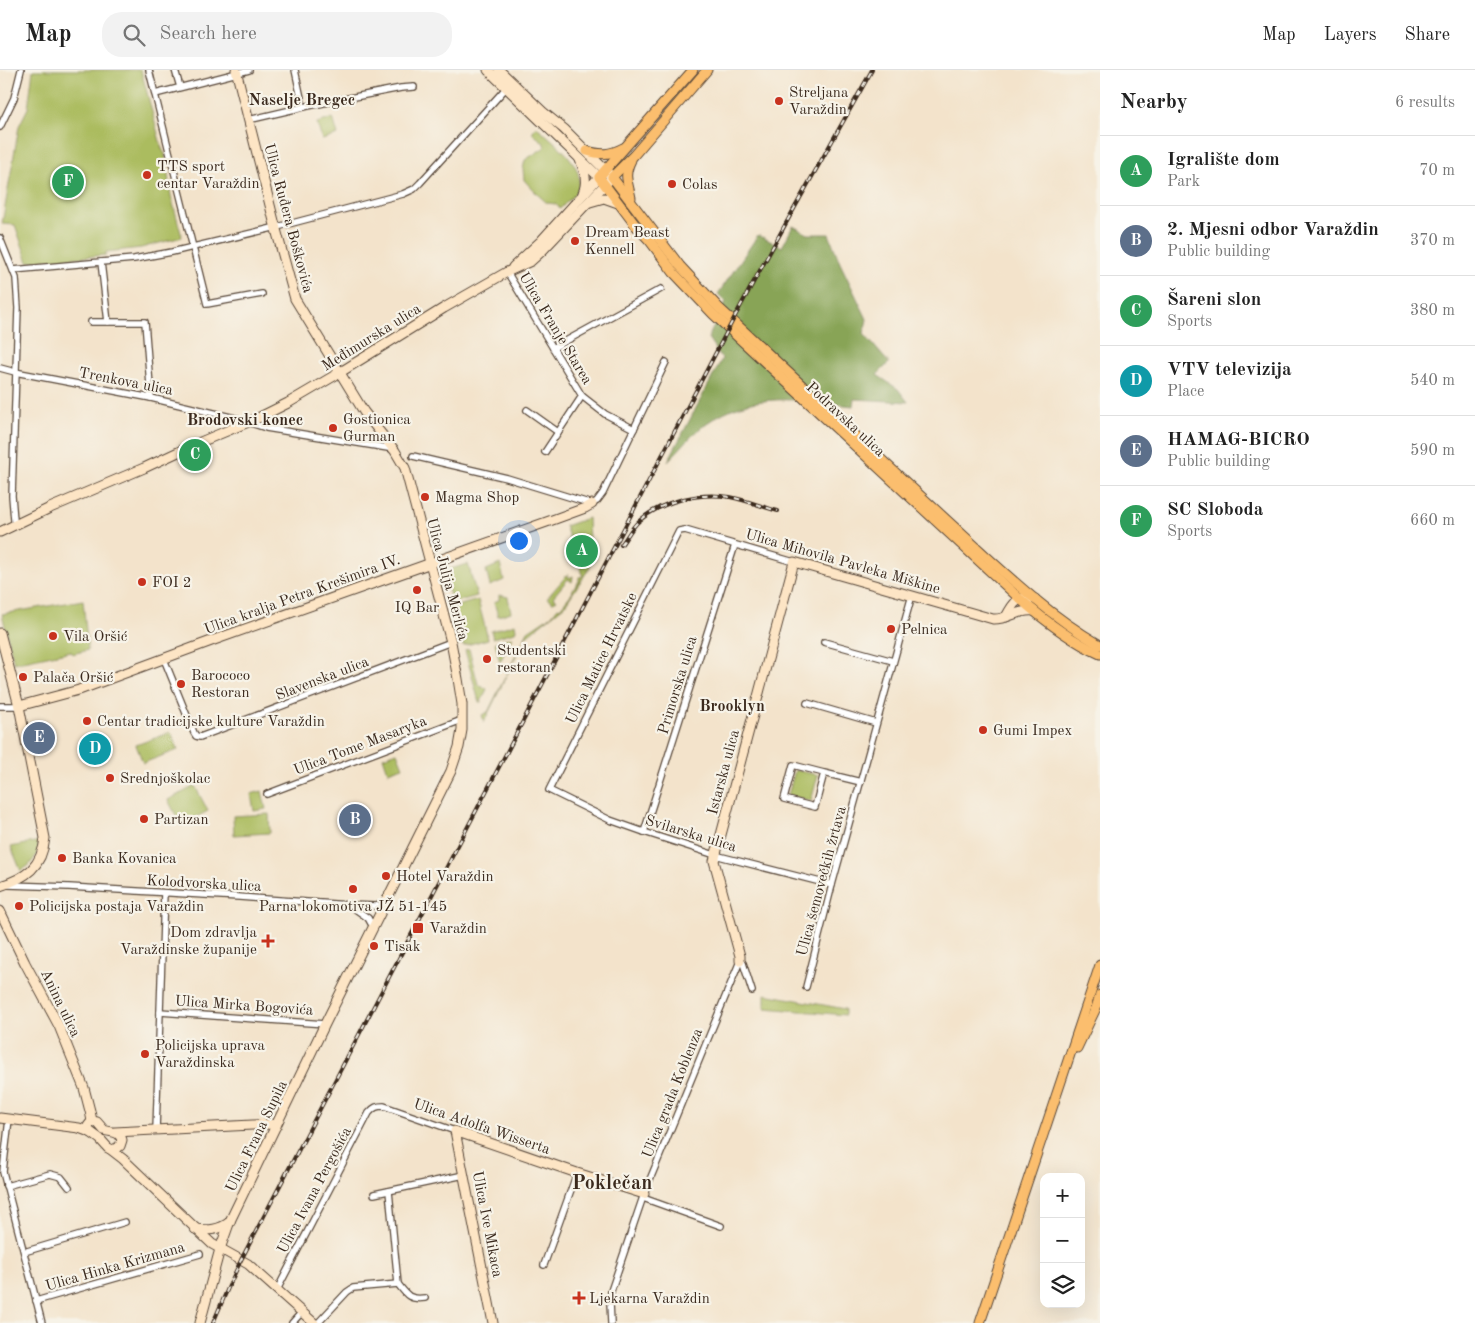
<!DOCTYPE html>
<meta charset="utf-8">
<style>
body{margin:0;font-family:"Old Standard TT",serif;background:#f2f2f2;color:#222}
.controls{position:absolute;right:15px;bottom:15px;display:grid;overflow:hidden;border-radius:10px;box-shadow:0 5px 20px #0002}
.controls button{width:45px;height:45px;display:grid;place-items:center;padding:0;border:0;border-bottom:1px solid #e0e0e0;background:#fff;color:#222;font:25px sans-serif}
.you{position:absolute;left:518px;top:470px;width:18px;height:18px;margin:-12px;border:4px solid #fff;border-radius:50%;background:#1a73e8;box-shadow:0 0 0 8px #1a73e833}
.badge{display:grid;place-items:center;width:32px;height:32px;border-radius:50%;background:#c8321e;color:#fff;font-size:16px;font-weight:700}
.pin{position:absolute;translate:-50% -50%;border:2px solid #fff;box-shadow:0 1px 5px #0006}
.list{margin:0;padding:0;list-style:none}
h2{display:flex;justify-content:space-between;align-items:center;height:65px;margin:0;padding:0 20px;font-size:21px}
h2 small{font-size:16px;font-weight:400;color:#767676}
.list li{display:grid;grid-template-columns:32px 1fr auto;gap:15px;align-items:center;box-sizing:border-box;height:70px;padding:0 20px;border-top:1px solid #e0e0e0}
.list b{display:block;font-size:19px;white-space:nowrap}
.list p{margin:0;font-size:16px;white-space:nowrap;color:#767676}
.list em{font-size:16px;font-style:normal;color:#767676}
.icon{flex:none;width:28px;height:28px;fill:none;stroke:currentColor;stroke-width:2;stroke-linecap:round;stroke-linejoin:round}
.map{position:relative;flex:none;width:1100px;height:1253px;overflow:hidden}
header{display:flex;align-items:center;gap:30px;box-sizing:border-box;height:70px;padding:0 25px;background:#fff;border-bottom:1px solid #e0e0e0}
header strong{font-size:24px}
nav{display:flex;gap:28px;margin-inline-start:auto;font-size:18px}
.search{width:350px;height:45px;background:#f2f2f2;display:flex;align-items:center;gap:12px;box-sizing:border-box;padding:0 18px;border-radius:20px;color:#767676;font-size:19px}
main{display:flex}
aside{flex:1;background:#fff}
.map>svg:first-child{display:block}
.green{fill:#abbc5f;stroke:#73733e}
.forest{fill:#88a456;stroke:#62673a}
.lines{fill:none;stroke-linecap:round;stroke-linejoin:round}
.street-casing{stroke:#574638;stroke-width:8}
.secondary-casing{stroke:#574638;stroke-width:11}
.primary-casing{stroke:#574638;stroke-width:11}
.street{stroke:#fff;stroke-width:5.5}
.secondary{stroke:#fde5c5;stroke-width:9}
.primary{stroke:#fbbe6e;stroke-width:9}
.rail-casing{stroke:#3b2a1e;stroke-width:4}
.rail{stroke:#f7f3e8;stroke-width:2;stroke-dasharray:5.5;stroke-linecap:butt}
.poi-dot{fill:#c8321e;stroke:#f7f3e8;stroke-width:2}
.labels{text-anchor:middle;stroke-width:4.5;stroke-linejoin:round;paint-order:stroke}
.poi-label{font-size:15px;fill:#3b2a1e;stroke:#f7f3e8;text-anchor:start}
.street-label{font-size:15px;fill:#3b2a1e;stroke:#f7f3e8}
.neighbourhood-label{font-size:16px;font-weight:bold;fill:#3b2a1e;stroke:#f7f3e8}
.district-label{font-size:20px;font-weight:bold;fill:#3b2a1e;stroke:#f7f3e8}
</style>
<header>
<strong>Map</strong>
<div class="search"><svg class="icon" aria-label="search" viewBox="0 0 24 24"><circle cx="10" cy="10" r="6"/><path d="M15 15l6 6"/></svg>Search here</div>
<nav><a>Map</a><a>Layers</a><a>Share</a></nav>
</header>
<main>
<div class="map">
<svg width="1100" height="1253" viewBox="0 0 1100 1253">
<rect width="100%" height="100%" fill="#f7f3e8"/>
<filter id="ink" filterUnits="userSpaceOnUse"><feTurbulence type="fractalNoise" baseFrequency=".02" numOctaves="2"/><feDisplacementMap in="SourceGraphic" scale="10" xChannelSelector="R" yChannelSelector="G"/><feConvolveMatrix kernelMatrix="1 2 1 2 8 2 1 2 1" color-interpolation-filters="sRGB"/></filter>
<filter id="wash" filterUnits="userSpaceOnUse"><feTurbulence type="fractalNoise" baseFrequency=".0096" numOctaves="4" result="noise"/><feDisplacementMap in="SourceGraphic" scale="20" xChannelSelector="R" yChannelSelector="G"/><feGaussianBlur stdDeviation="1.12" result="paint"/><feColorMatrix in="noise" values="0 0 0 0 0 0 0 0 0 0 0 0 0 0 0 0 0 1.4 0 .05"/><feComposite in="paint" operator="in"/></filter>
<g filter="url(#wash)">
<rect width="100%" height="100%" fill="#f3e3cb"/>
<!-- green -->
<g class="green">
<path d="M33,0H141L162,79L165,84L171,126L182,167L141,178L106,182V185L28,192L15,155L2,154L19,56L28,38Z"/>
<path d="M333,48L338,65L322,70L317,53Z"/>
<path d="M536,56C551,70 582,91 579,114C578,124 566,132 560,139L556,134L547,133L537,124L524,110L523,99L525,90L545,77L543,72L532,63Z"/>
<path d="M588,448L590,497L565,535L525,567L484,652L482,645L488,642L528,561L552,545L558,537L560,538L573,522L572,521L579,511V507L583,506L565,456Z"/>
<path d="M468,494L477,526L452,533L443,501Z"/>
<path d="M500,494L504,510L490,516L486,500Z"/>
<path d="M568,504L569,508L573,506L572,512L568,509L553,527L557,530L553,532L547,528Z"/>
<path d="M499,525L508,527L511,542L498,546L494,532L499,530Z"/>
<path d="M83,530L88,580L72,584L71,581L14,593L2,544Z"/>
<path d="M478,530L488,569L463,576L453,537Z"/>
<path d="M515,554L516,560L515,562L493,568L491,561Z"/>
<path d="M512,567L500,592L495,572Z"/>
<path d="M469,579L478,614L487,619L481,632H479L465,580Z"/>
<path d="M171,662L178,680L143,693L136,675Z"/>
<path d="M397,682L403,697L388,702L383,687Z"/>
<path d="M795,700L818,705L811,731L788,725Z"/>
<path d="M195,716L208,741L181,755L168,730Z"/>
<path d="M262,721L266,739L254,741L251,724Z"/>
<path d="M269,744L270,763L234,765L233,746Z"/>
<path d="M39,771C39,785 33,793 21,801L11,777Z"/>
<path d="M765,924L845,939V945L765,938Z"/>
</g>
<!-- forest -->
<path class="forest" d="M793,156L808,164H829L840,193L867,249L864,264L889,293L877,305L898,319L908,332L854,329L853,336C801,330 752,320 707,353C692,364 681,378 668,391L722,289L708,268L726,232L718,224L758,165L782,177Z"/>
</g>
<g filter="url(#ink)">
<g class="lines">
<defs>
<g id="street">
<path d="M149,0L207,234L262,224"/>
<path d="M175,0L180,17"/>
<path d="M295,0L303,37"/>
<path d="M155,24L249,0"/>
<path d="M248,50L308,36L401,18L414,17"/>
<path d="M0,57L14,28L21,0"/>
<path d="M0,168L16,208L18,238L12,426L14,450L15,454"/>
<path d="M101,192L108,252H145L151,328"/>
<path d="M13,200L134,189L172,182L281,156L403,124L414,119L420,113L507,17"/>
<path d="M507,202L582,326L605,344L634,359"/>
<path d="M91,252H108"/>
<path d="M553,278L661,219"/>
<path d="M0,298L15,302L151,328L239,349L266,358L394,379"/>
<path d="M527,340L558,362"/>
<path d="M545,382L582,326"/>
<path d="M413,386L507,408L592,434L597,431L603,423L666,292"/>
<path d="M794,492L685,460L679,461L549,720L610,750L644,762L715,785L832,815"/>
<path d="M824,572L893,591"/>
<path d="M164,589L194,663L196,666L200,667L451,572"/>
<path d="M807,633L876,653"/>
<path d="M0,636H19"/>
<path d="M824,703L793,695L784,729L815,737L824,703L861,712"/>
<path d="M267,724L462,650"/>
<path d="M644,762L735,475"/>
<path d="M8,815L69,817L239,827L349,835L376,836L385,834"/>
<path d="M351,836L368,848L373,857"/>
<path d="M806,917L832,815L912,525"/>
<path d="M160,942L325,954"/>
<path d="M9,1049L3,1102L42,1253"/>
<path d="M156,1060L164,823"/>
<path d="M6,1116L50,1104L61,1107L69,1117"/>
<path d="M389,1121L398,1214C407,1226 410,1230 425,1228"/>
<path d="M374,1124L464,1105"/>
<path d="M643,1128L721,1156"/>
<path d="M24,1182L125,1152"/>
<path d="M544,1195L577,1103"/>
<path d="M277,1220L369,1043C374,1037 377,1036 384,1036L455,1061"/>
<path d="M36,1231L200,1184"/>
<path d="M292,1253L302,1242"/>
<path d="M318,1253L347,1222L353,1218L398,1214"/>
<path d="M611,1253L610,1233L611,1221L644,1124L740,891L743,893L752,921"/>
</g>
<g id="secondary">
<path d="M488,0L599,107L541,171L513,197"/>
<path d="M580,90C585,101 588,112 583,123"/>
<path d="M590,132L604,128L618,133"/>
<path d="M0,462L50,438L144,398L191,376L260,347L288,333L339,303L444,238L507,202L531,191L542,181L612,107L564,59L543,42L499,0"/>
<path d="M1006,547C1013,533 1018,525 1035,529"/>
<path d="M0,563L19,636L45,768C42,797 26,808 0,816"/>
<path d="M19,636L79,620L214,570L555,449L585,438L592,434"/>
<path d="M0,841L25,893L59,956L84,1018L90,1041L92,1051"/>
<path d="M740,891V886L714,791L794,492L993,549C1007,550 1018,539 1034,541"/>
<path d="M0,1048L79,1058L90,1062"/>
<path d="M92,1051L97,1052L104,1060C111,1063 119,1060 122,1070L120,1076L113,1080L108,1078L100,1069L89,1061L88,1056Z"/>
<path d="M115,1062L271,1054L276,1056"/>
<path d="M110,1079L123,1089L212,1174L248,1194L314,1253"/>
<path d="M195,1159C209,1161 219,1160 230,1152"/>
<path d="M200,1253L220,1179L230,1151L325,954L451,701L459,677L462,660V634L458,609L451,572L405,398L395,381L364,342L295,229L277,163L236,0"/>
<path d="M493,1253L455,1061L577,1103L644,1124"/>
</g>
<g id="primary">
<path d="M693,0L599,107L636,156L650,171L674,203L713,244L1020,529C1045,551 1070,570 1100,584"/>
<path d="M707,0L634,85L612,107L680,196L719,238C796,309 872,382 950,453C997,496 1044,543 1100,575"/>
<path d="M587,81C601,85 610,85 623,78"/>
<path d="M631,128C628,112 623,106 631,90"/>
<path d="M1077,978L1096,938L1100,925"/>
<path d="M980,1253L1100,895"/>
</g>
</defs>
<!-- street casing -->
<use href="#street" class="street-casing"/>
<!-- secondary casing -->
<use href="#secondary" class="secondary-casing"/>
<!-- primary casing -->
<use href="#primary" class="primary-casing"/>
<!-- street -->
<use href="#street" class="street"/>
<!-- secondary -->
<use href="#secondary" class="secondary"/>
<!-- primary -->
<use href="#primary" class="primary"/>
<defs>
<g id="rail">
<path d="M621,475C627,467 632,457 639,451C663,430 700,422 730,427C746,430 763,437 778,441"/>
<path d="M213,1253L228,1218L241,1190L722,271C770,179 822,90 872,0"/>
</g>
</defs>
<!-- rail casing -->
<use href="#rail" class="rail-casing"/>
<!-- rail -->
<use href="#rail" class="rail"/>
</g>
</g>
<!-- markers -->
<g class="poi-dot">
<circle cx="779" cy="31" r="5"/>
<circle cx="147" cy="105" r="5"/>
<circle cx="672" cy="114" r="5"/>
<circle cx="575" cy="171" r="5"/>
<circle cx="333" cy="358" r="5"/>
<circle cx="425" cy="427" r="5"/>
<circle cx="142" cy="512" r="5"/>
<circle cx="417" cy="520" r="5"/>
<circle cx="891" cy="559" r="5"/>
<circle cx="53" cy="566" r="5"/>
<circle cx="487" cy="589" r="5"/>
<circle cx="23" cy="607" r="5"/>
<circle cx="181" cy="614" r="5"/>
<circle cx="87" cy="651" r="5"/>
<circle cx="983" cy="660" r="5"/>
<circle cx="110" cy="708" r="5"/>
<circle cx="144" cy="749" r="5"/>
<circle cx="62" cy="788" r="5"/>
<circle cx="386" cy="806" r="5"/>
<circle cx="353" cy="819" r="5"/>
<circle cx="19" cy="836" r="5"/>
<rect x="412" y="852" width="12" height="12" rx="2.5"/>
<path d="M265.5 863.5h5v5h5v5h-5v5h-5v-5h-5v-5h5z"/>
<circle cx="374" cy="876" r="5"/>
<circle cx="145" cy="984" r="5"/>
<path d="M576.5 1220.5h5v5h5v5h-5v5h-5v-5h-5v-5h5z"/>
</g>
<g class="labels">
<!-- poi labels -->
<g class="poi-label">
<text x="789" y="27">Streljana<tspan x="789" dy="17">Varaždin</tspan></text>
<text x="157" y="101">TTS sport<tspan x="157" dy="17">centar Varaždin</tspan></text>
<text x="682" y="119">Colas</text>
<text x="585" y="167">Dream Beast<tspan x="585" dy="17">Kennell</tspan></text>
<text x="343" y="354">Gostionica<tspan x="343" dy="17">Gurman</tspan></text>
<text x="435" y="432">Magma Shop</text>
<text x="152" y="517">FOI 2</text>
<text x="417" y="542" text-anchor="middle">IQ Bar</text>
<text x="901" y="564">Pelnica</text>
<text x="63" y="571">Vila Oršić</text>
<text x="497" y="585">Studentski<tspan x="497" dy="17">restoran</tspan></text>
<text x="191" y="610">Barococo<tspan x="191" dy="17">Restoran</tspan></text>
<text x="33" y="612">Palača Oršić</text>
<text x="97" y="656">Centar tradicijske kulture Varaždin</text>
<text x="993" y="665">Gumi Impex</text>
<text x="120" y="713">Srednjoškolac</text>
<text x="154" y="754">Partizan</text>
<text x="72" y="793">Banka Kovanica</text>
<text x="396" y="811">Hotel Varaždin</text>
<text x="29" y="841">Policijska postaja Varaždin</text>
<text x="353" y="841" text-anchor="middle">Parna lokomotiva JŽ 51-145</text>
<text x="429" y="863">Varaždin</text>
<text x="257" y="867" text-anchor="end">Dom zdravlja<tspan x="257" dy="17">Varaždinske županije</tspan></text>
<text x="384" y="881">Tisak</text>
<text x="155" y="980">Policijska uprava<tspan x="155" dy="17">Varaždinska</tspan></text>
<text x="589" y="1233">Ljekarna Varaždin</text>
</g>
<!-- street labels -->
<g class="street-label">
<text transform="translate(289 148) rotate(75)" y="5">Ulica Ruđera Boškovića</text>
<text transform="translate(556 258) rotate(59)" y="5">Ulica Franje Starea</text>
<text transform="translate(371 267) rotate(-32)" y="5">Međimurska ulica</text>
<text transform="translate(126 311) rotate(11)" y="5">Trenkova ulica</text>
<text transform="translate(846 349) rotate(43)" y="5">Podravska ulica</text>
<text transform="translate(843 491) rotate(16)" y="5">Ulica Mihovila Pavleka Miškine</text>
<text transform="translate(448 509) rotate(75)" y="5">Ulica Julija Merlića</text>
<text transform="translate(302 524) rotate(-20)" y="5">Ulica kralja Petra Krešimira IV.</text>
<text transform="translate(601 588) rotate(-64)" y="5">Ulica Matice Hrvatske</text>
<text transform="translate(322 608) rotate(-21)" y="5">Slavenska ulica</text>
<text transform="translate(677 615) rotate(-73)" y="5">Primorska ulica</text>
<text transform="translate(360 675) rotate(-21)" y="5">Ulica Tome Masaryka</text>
<text transform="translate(723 702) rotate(-75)" y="5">Istarska ulica</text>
<text transform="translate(691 763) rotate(17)" y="5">Svilarska ulica</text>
<text transform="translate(821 811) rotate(-75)" y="5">Ulica šemovečkih žrtava</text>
<text transform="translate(204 813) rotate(3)" y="5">Kolodvorska ulica</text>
<text transform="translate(61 933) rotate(64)" y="5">Anina ulica</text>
<text transform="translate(244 935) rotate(4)" y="5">Ulica Mirka Bogovića</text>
<text transform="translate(672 1023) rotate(-68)" y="5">Ulica grada Koblenza</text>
<text transform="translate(482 1056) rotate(19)" y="5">Ulica Adolfa Wisserta</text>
<text transform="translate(256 1066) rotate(-64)" y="5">Ulica Frana Supila</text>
<text transform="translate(314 1120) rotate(-62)" y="5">Ulica Ivana Pergošića</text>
<text transform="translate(488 1154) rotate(79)" y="5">Ulica Ive Mikaca</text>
<text transform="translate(115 1196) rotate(-16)" y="5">Ulica Hinka Krizmana</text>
</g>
<!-- neighbourhood labels -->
<g class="neighbourhood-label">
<text x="302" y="35">Naselje Bregec</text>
<text x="245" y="355">Brodovski konec</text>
<text x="732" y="641">Brooklyn</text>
</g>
<!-- district labels -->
<g class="district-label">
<text x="612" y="1119">Poklečan</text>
</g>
</g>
</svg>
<div class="controls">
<button>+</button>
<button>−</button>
<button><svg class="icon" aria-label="layers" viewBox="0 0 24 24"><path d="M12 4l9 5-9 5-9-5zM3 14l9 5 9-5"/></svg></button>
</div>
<div class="you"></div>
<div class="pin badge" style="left:582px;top:481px;background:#2e9e5b">A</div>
<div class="pin badge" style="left:355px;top:750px;background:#5c6f8a">B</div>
<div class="pin badge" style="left:195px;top:385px;background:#2e9e5b">C</div>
<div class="pin badge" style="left:95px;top:679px;background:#0f9aa8">D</div>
<div class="pin badge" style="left:39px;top:668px;background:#5c6f8a">E</div>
<div class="pin badge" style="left:68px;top:112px;background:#2e9e5b">F</div>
</div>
<aside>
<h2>Nearby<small>6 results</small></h2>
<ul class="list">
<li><span class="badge" style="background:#2e9e5b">A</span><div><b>Igralište dom</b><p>Park</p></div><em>70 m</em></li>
<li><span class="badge" style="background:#5c6f8a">B</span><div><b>2. Mjesni odbor Varaždin</b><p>Public building</p></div><em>370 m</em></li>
<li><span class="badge" style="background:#2e9e5b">C</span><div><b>Šareni slon</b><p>Sports</p></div><em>380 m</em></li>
<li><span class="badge" style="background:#0f9aa8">D</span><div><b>VTV televizija</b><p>Place</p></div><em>540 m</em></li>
<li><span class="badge" style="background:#5c6f8a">E</span><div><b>HAMAG-BICRO</b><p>Public building</p></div><em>590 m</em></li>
<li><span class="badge" style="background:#2e9e5b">F</span><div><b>SC Sloboda</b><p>Sports</p></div><em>660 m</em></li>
</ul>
</aside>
</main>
